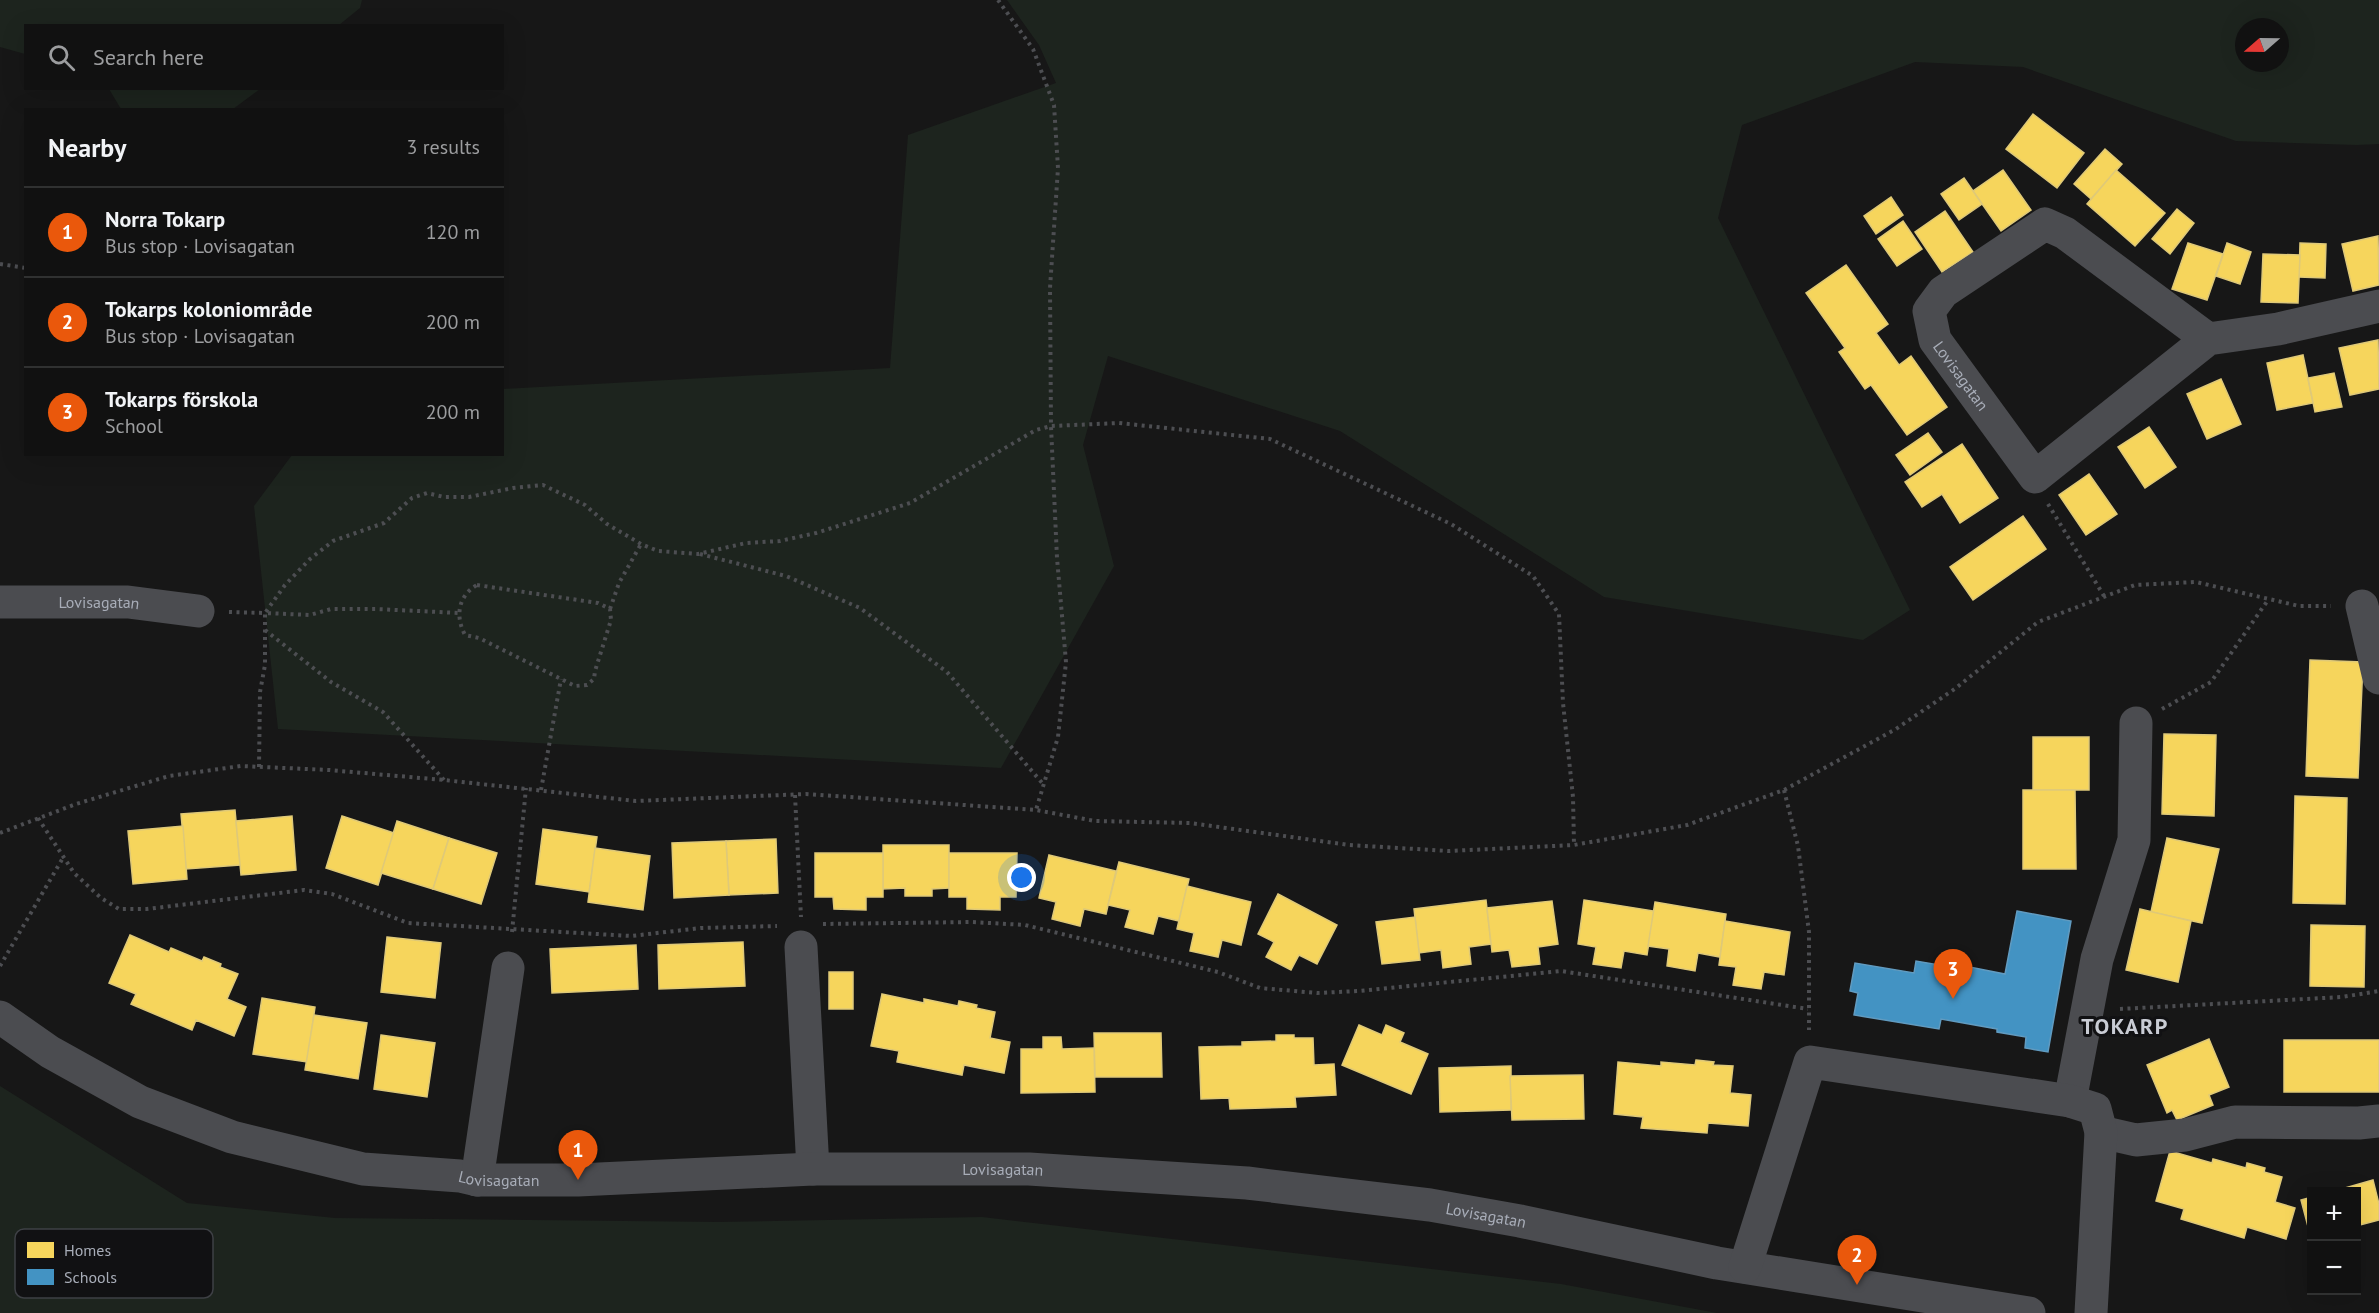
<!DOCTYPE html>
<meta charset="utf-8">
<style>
body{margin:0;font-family:"PT Sans",sans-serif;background:#1a1a1a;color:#f1f3f6}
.controls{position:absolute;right:18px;bottom:18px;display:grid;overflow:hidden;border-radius:0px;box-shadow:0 6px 24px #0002}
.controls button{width:54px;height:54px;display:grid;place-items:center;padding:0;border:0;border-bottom:2px solid #303131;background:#111;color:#f1f3f6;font:30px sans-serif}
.compass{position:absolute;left:2235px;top:18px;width:54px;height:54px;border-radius:50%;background:#111;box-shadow:0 6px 24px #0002;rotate:250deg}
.you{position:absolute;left:1022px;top:878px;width:21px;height:21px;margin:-15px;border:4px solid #fff;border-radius:50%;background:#1a73e8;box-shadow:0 0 0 9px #1a73e833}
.badge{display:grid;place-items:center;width:39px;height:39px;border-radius:50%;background:#ea580c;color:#fff;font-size:20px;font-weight:700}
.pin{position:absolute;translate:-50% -50px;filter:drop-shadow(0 2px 3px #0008)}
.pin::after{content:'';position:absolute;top:32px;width:21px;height:18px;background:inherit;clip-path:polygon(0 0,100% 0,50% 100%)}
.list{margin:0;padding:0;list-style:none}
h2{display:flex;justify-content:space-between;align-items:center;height:78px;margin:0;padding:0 24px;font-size:26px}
h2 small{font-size:20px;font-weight:400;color:#9c9d9f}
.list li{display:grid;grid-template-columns:39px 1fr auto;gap:18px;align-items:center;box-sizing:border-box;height:90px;padding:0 24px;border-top:2px solid #303131}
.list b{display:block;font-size:22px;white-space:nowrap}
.list p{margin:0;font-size:20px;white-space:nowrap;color:#9c9d9f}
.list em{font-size:20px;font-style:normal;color:#9c9d9f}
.icon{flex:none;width:33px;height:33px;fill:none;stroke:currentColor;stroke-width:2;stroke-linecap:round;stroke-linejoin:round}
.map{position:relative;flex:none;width:2379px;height:1313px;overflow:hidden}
.search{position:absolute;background:#111;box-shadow:0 6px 24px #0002;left:24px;top:24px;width:480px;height:66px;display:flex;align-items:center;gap:15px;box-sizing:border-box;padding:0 21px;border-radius:0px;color:#9c9d9f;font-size:22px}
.panel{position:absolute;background:#111;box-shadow:0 6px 24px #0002;left:24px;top:108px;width:480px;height:348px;border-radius:0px}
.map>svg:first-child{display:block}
.green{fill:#1d241e;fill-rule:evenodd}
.homes{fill:#f6d55c;stroke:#dfc978;stroke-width:1.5}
.schools{fill:#4393c3;stroke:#619bc0;stroke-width:1.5}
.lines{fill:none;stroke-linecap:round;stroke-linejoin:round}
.path{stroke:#4d4e52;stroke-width:4;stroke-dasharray:3 4.5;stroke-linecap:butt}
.minor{stroke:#4b4c50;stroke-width:33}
.labels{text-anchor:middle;stroke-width:6;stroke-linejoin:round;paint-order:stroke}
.street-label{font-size:16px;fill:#a8adb8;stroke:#111113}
.district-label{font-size:22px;font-weight:bold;letter-spacing:1.5px;fill:#c9ccd4;stroke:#111113}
.key{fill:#111113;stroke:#3e4045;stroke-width:1.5}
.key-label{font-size:16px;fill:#a8adb8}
</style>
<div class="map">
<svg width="2379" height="1313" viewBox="0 0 2379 1313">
<rect width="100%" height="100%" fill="#171717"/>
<!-- green -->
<g class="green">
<path d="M0,0H362L360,8L339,25L26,26L25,54L0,47Z"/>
<path d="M1007,0H2379V144L2357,145L2236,141L2023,67L1915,62L1742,125L1718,218L1910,610L1863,640L1604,597L1340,431L1108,356L1083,445L1114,566L1001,768L278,729L254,506L292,455L502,454L503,389L890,368L908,135L1056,83L1039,45ZM2244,27H2280V63H2244Z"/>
<path d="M109,89H260L233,109H121Z"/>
<path d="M0,1086L187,1203L335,1218L718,1222L982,1217L1561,1284L1717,1313H0Z"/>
</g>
<!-- homes -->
<g class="homes">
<path d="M2033,114L2084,153L2057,188L2006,149Z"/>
<path d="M2105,149L2122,164L2091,199L2074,184Z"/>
<path d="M2003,170L2031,210L2001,231L1973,191Z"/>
<path d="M2116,170L2165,213L2135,246L2087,204Z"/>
<path d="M1964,178L1982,204L1959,220L1941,194Z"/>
<path d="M1891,197L1903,215L1876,234L1864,216Z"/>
<path d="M2177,209L2194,223L2170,254L2152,239Z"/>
<path d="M1945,211L1973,252L1942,272L1915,232Z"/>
<path d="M1903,221L1922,249L1897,266L1878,239Z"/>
<path d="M2378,236L2379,285L2353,291L2342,244Z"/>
<path d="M2188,243L2223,254L2207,300L2172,289Z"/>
<path d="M2227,243L2251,252L2240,284L2216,276Z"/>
<path d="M2300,243L2326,244L2325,278L2299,277Z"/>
<path d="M2263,254L2300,255L2298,303L2261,302Z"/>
<path d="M1846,265L1888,324L1876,333L1899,365L1911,356L1947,407L1907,435L1871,385L1865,389L1839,352L1845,348L1806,293Z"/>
<path d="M2378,340L2379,389L2350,395L2339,348Z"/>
<path d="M2303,355L2313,403L2277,410L2267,363Z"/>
<path d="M2334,373L2342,407L2315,412L2308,378Z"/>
<path d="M2221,379L2241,424L2207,439L2187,394Z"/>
<path d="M2149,427L2176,467L2145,488L2118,447Z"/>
<path d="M1928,433L1942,452L1910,475L1896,455Z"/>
<path d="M1962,444L1998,498L1960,523L1942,494L1922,507L1905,482Z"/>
<path d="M2089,474L2117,514L2086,535L2059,495Z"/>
<path d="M2023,516L2046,549L1973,600L1950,567Z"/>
<path d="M2310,660L2363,662L2358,778L2306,776Z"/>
<path d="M2164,734L2216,735L2214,816L2162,814Z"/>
<rect x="2033" y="737" width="56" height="53"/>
<path d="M2023,790H2075L2076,869H2023Z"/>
<path d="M2295,796L2347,798L2345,904L2293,903Z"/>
<path d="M235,810L240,865L186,869L181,814Z"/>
<path d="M292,816L296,870L241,875L236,821Z"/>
<path d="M342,816L394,833L378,885L326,868Z"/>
<path d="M397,821L449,838L433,889L381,873Z"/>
<path d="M183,826L187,879L133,884L128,831Z"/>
<path d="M543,829L597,837L589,892L536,884Z"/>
<path d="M449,838L497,853L481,904L433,889Z"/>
<path d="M2167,838L2219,849L2202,923L2151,912Z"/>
<path d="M776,839L778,893L729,895L726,841Z"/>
<path d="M726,841L729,895L674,898L672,843Z"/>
<path d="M883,845H949V888L932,889V896H905V888L883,889Z"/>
<path d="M595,848L650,856L643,910L588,902Z"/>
<path d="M815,853H883V897H866V910L834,909L833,897H815Z"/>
<path d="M949,853H1017L1016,897H1000V910L967,909V897H949Z"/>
<path d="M1049,855L1116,871L1106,914L1084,909L1080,926L1052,919L1056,902L1039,898Z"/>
<path d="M1119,862L1189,879L1179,921L1158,916L1153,934L1125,927L1130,910L1108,905Z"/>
<path d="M1187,886L1251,902L1241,945L1222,940L1218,957L1190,951L1194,933L1177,929Z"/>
<path d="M1278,894L1337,925L1317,964L1299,955L1291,970L1266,957L1274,942L1258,934Z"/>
<path d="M1486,900L1491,944L1469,947L1471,964L1443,968L1441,950L1419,953L1414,909Z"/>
<path d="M1584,900L1654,911L1647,955L1624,951L1621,968L1593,964L1596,947L1578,944Z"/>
<path d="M1552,901L1558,944L1538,947L1540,964L1512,967L1509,950L1492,952L1487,908Z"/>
<path d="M1655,902L1726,914L1720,957L1698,953L1695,971L1667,966L1669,949L1648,946Z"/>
<path d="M2140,909L2191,921L2178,982L2126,970Z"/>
<path d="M1415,917L1420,960L1382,964L1376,922Z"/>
<path d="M1725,921L1790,932L1784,975L1764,972L1761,989L1733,985L1736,967L1719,965Z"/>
<path d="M2311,925L2365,926L2364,987L2310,986Z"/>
<path d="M130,935L169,952L171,948L202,961L204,957L221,964L220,967L238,974L227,999L246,1007L234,1036L196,1020L192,1030L131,1004L136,994L109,983Z"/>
<path d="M387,937L441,943L435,998L381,992Z"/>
<path d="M743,942L745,986L659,989L658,945Z"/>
<path d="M636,945L638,989L552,993L550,949Z"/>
<rect x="829" y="972" width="24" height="37"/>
<path d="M882,994L924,1003V999L958,1006L959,1001L977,1005L976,1008L995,1012L990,1038L1010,1042L1004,1073L964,1065L962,1075L897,1062L899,1051L871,1046Z"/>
<path d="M262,998L315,1007L307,1062L253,1054Z"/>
<path d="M314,1015L367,1023L358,1079L305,1070Z"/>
<path d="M1359,1025L1382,1035L1386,1025L1404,1033L1400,1042L1428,1054L1411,1094L1342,1065Z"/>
<path d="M1094,1033H1161L1162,1077H1095Z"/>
<path d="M381,1035L435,1043L427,1097L374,1089Z"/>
<path d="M1276,1035H1294V1038H1313L1314,1065L1334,1064L1336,1095L1295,1097L1296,1107L1230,1109L1229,1098L1201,1099L1199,1047L1242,1046V1042L1276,1041Z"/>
<path d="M1043,1037H1061L1062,1049L1094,1048L1095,1092L1021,1093V1049H1043Z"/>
<path d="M2209,1039L2229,1087L2209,1095L2213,1105L2177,1120L2172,1110L2167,1113L2147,1065Z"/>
<rect x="2284" y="1040" width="95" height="52"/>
<path d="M1696,1060L1714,1062L1713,1065L1733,1066L1730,1093L1751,1095L1748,1126L1708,1123L1707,1133L1641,1128L1643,1117L1614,1114L1618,1062L1661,1066V1062L1695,1065Z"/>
<path d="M1511,1066V1110L1440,1112L1439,1068Z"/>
<path d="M1583,1075L1584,1119L1512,1120L1510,1076Z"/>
<path d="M2170,1151L2212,1163L2213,1159L2246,1168L2247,1163L2265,1168L2264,1172L2282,1177L2275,1202L2295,1208L2286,1239L2247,1227L2244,1238L2181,1219L2184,1209L2156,1201Z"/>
<path d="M2373,1180L2379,1204V1220L2356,1226V1192H2331Z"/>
<path d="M2312,1197V1238H2311L2301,1200Z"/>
</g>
<!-- schools -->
<path class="schools" d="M2017,911L2071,921L2048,1052L2025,1048L2026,1037L1997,1032V1029L1941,1019L1939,1029L1854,1015L1858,993L1850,991L1855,963L1914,973L1916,961L1969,970L1970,967L2005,974Z"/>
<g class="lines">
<!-- path -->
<g class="path">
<path d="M998,0L1033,49L1054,105L1058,168L1050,288L1051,426L1057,558L1066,662L1058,737L1036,810"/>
<path d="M0,264L26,268"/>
<path d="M2048,504L2104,596"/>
<path d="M700,554L786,576L860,608L947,672L1043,784"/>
<path d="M477,585L598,603L610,609L611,620L595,671L594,679L587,685L575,686L479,638L465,635C455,616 458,596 477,585Z"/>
<path d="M610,609L619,583L641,544"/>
<path d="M229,612L265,613L285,585L310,559L333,541L384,523L412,498L427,493L444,497H469L513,488L543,485L585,505L607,524L641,544L658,551L698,554L746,543L780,541L816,533L910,503L1036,430L1051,426L1119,423L1270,439L1451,524L1533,576L1559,614L1563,703L1573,797L1574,845"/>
<path d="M265,630L331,682L383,712L444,780"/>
<path d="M2162,709L2211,682L2268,600"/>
<path d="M259,767L260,692L265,665V613L310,615L331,609H376L460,613"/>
<path d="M541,790L561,679"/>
<path d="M1784,790L1798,846L1809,932V1030"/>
<path d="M795,795L801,917"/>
<path d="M38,818L74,873L101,898L119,909H147L304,890L332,894L408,923L631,936L701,928L777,926"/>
<path d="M0,833L76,804L169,776L241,766L329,770L444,780L636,801L806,794L1036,810L1095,821L1190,823L1349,845L1449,851L1574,845L1687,825L1784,790L1896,729L1956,688L2038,622L2135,585L2196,582L2299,606H2331"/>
<path d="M823,924L972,922L1025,925L1218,972L1260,988L1317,993L1359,991L1561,971L1808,1009"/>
<path d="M512,932L526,788"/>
<path d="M0,966L64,856"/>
<path d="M2120,1009L2342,997L2379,991"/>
</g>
<!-- minor -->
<g class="minor">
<path id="s1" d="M2208,339L2065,233L2045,224L1943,292L1929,311L1935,340L2035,477L2208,339L2278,329L2379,306"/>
<path id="s2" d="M0,602H128L198,611"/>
<path d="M2362,606L2379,678"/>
<path d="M801,947L813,1169"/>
<path id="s3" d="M0,1017L50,1052L140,1102L232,1137L363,1169L460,1176L477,1180H578L813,1169H1029L1247,1183L1430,1205L1520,1221L1717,1263L2029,1313"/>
<path d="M2070,1101L2097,959L2134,840L2136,723"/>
<path d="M2101,1132L2136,1140L2185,1135L2235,1122L2359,1123L2379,1121"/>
<path d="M477,1180L508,968"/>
<path d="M1745,1267L1810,1062L2070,1101L2095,1109L2101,1132L2091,1313"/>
</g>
</g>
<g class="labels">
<!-- street labels -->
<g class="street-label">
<text dy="6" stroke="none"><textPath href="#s1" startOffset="420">Lovisagatan</textPath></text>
<text dy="6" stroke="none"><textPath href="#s2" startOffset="99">Lovisagatan</textPath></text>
<text dy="6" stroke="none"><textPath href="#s3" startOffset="1038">Lovisagatan</textPath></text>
<text dy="6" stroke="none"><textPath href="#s3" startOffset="534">Lovisagatan</textPath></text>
<text dy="6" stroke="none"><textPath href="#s3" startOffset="1524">Lovisagatan</textPath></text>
</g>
<!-- district labels -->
<g class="district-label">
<text x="2125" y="1034">TOKARP</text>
</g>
</g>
<!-- legend -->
<rect x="15" y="1229" width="198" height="69" rx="9" class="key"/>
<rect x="27" y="1242" width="27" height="16" fill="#f6d55c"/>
<rect x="27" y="1269" width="27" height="16" fill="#4393c3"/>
<g class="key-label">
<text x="64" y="1256">Homes</text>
<text x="64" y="1283">Schools</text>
</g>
</svg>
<div class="controls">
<button>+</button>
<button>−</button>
</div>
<svg class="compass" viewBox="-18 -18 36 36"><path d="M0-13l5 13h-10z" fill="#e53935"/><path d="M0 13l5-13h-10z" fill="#9c9d9f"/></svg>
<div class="you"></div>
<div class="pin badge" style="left:578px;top:1180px">1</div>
<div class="pin badge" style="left:1857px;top:1285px">2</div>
<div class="pin badge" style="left:1953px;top:999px">3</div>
<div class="search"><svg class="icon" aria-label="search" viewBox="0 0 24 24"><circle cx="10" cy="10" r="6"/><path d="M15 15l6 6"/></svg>Search here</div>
<section class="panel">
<h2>Nearby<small>3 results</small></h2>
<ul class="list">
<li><span class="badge">1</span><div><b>Norra Tokarp</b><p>Bus stop · Lovisagatan</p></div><em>120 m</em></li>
<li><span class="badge">2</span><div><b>Tokarps koloniområde</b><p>Bus stop · Lovisagatan</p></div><em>200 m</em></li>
<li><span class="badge">3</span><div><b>Tokarps förskola</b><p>School</p></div><em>200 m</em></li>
</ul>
</section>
</div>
